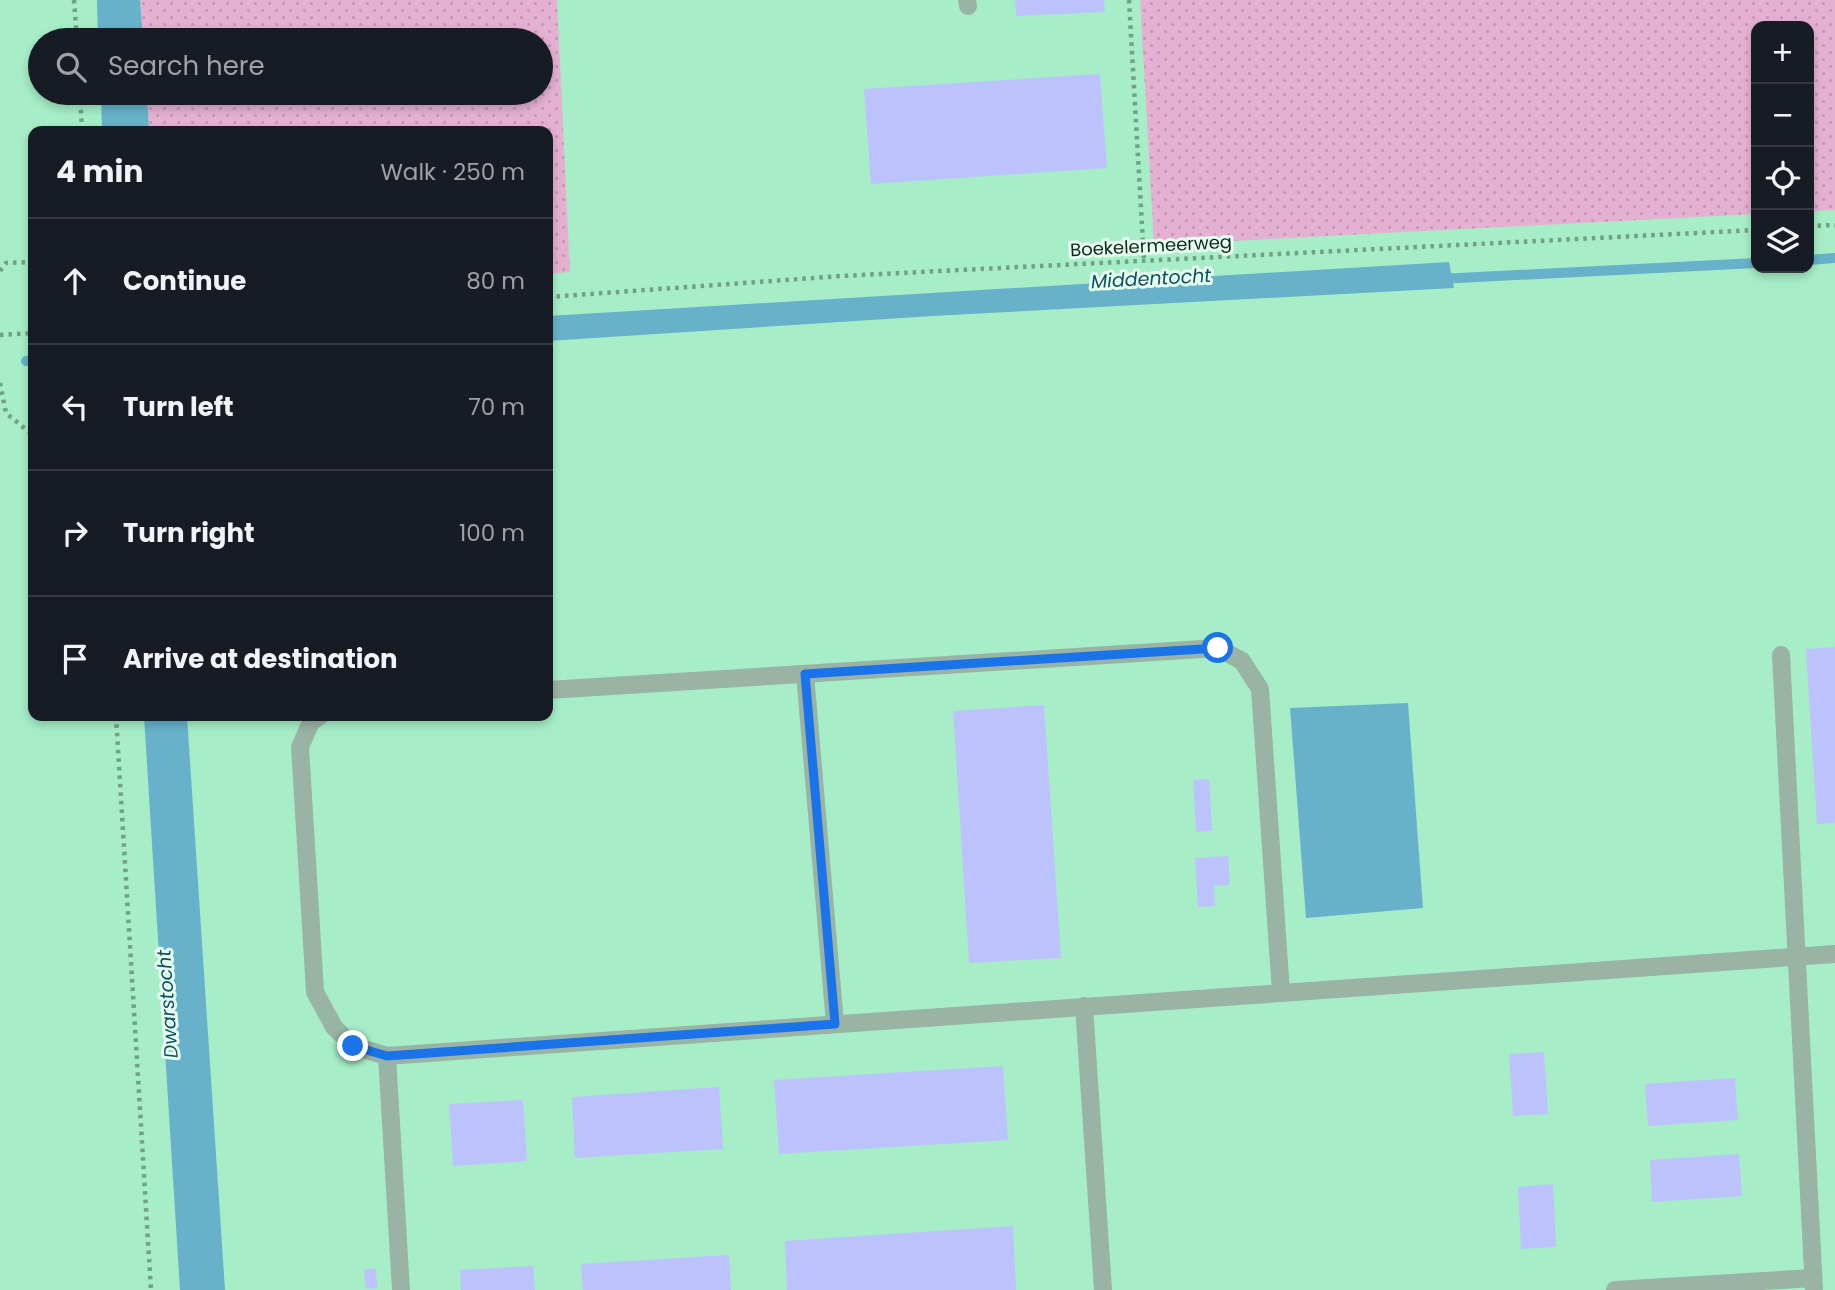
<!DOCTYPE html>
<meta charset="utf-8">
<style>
body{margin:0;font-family:Poppins,sans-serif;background:#242831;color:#f1f3f6}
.controls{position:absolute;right:21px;top:21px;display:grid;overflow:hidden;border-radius:14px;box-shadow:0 4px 10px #0003}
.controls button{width:63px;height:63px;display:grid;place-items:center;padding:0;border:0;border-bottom:2px solid #363941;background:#171b24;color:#f1f3f6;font:35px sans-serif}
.stop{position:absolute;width:21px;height:21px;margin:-16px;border:5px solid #1a73e8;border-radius:50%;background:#fff}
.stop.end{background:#1a73e8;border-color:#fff;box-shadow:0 2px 7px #0008}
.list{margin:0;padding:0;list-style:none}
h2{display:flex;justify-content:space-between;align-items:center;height:91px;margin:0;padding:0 28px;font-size:30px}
h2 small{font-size:23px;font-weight:400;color:#9ea1a6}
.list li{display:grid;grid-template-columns:46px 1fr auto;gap:21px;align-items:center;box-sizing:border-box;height:126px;padding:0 28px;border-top:2px solid #363941}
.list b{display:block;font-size:26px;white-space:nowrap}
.list em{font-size:23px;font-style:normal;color:#9ea1a6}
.icon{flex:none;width:38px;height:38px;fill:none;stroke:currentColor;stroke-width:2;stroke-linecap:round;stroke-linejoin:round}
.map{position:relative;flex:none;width:1835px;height:1290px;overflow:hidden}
.search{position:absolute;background:#171b24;box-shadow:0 4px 10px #0003;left:28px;top:28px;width:525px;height:77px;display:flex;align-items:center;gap:18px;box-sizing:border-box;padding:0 24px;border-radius:38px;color:#9ea1a6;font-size:26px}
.panel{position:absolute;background:#171b24;box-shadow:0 4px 10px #0003;left:28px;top:126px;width:525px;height:595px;border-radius:14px}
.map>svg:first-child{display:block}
.built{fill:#a7eec8;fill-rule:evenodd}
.grass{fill:url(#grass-dots)}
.water{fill:#67b2ca}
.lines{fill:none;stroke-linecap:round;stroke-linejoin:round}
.stream{stroke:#67b2ca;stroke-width:10}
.building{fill:#bcc2fc}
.path{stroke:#70a086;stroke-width:4.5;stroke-dasharray:3.5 5;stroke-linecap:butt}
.service{stroke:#99b4a4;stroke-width:18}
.route{stroke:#1a73e8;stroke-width:9}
.labels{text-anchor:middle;stroke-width:6;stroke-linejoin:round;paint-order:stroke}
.street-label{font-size:18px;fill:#0d271b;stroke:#e5feef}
.water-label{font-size:19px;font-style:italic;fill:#0e5061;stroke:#e5feef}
</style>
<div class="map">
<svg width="1835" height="1290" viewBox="0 0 1835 1290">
<defs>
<pattern id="grass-dots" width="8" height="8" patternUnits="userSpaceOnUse" patternTransform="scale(1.75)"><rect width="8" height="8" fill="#e5b1d2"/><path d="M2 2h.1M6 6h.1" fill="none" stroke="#c398b4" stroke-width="1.8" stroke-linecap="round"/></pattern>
</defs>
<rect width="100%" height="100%" fill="#bbfbd7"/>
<!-- built -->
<path class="built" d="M0,0H1835V1290H0ZM1756,26H1809V268H1756ZM40,40H541V93H40ZM33,131H548V716H33Z"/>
<!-- grass -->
<g class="grass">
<path d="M140,0H557L570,272L548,274V131H149L147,93H541V40H143Z"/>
<path d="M1140,0H1835V210L1809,211V26H1756V214L1154,245Z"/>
</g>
<!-- water -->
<g class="water">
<path d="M97,0H140L143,40H98Z"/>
<path d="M101,93H147L149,131H102Z"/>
<path d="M1449,262L1454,288L933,316L548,341V316Z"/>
<path d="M1408,703L1423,908L1306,918L1290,708Z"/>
<path d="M144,716H187L225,1290H180Z"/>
</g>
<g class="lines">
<!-- stream -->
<g class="stream">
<path d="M1809,260L1835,258"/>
<path d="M1439,279L1756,263"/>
<path d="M26,361L33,360"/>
</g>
</g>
<!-- building -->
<g class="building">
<path d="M1015,0H1104L1105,12L1016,16Z"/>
<path d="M1100,74L1107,168L871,184L864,89Z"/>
<path d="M1835,647V823L1817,824L1806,649Z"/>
<path d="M1044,705L1061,958L969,963L953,711Z"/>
<path d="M1209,779L1212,831L1196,832L1193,780Z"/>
<path d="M1228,856L1230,885L1214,886L1215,906L1198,907L1195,858Z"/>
<path d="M1544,1052L1548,1114L1513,1116L1509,1054Z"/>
<path d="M1003,1066L1008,1140L779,1154L774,1080Z"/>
<path d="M1735,1078L1738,1120L1648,1126L1645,1084Z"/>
<path d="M719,1087L723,1149L575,1158L572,1097Z"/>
<path d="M523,1100L527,1161L453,1166L449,1104Z"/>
<path d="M1739,1154L1742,1196L1652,1202L1650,1160Z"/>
<path d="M1553,1184L1556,1247L1521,1249L1518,1187Z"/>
<path d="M1013,1226L1016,1290H787L785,1241Z"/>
<path d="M729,1255L731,1290H583L581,1264Z"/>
<path d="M533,1266L535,1290H461L460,1270Z"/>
<path d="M364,1269H376L377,1288L366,1289Z"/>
</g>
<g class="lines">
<!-- path -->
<g class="path">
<path d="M74,0L77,40"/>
<path d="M1129,0L1144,261"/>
<path d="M80,93L82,131"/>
<path d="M1809,226L1835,225"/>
<path d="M0,271L6,263L33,262"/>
<path d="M548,297L841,276L1756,230"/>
<path d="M0,335L33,333"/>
<path d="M0,383L6,413L29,432H33"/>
<path d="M116,716L151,1290"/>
</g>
<!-- service -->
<g class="service">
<path d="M967,0L968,6"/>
<path d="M1781,655L1814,1290"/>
<path d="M805,674L835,1024"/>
<path d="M548,690L1218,648L1242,661L1260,689L1281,992"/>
<path d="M320,716L311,722L300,747L315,992L334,1027L353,1046L387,1056L1835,954"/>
<path d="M1084,1006L1103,1290"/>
<path d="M387,1056L401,1290"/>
<path d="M1615,1290L1813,1278"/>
</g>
</g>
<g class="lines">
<!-- route -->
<path class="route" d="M353,1046L387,1056L835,1024L805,674L1218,648"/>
</g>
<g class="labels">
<!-- street labels -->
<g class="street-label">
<text transform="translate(1151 246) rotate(-3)" y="6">Boekelermeerweg</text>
</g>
<!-- water labels -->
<g class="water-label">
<text transform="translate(1151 278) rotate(-3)" y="7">Middentocht</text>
<text transform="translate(167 1004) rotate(-94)" y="7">Dwarstocht</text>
</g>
</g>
</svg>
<div class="controls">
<button>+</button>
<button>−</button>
<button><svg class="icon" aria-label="locate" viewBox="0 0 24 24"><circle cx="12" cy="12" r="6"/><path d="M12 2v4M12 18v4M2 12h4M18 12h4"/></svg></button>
<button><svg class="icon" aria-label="layers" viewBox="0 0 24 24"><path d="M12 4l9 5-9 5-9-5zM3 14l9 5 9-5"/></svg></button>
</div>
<div class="stop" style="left:1218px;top:648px"></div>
<div class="stop end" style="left:353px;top:1046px"></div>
<div class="search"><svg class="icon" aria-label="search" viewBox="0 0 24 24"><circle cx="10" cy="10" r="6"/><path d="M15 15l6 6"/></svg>Search here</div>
<section class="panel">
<h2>4 min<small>Walk · 250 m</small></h2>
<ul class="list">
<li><svg class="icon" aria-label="ahead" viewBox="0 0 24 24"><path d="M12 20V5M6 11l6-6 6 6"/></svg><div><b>Continue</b></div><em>80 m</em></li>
<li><svg class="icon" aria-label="left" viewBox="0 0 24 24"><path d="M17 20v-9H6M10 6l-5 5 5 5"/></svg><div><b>Turn left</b></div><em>70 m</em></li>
<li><svg class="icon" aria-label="right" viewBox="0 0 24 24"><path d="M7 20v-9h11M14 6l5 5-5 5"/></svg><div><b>Turn right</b></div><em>100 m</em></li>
<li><svg class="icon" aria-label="arrive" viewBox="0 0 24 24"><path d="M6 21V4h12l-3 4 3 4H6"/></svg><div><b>Arrive at destination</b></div></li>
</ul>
</section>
</div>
